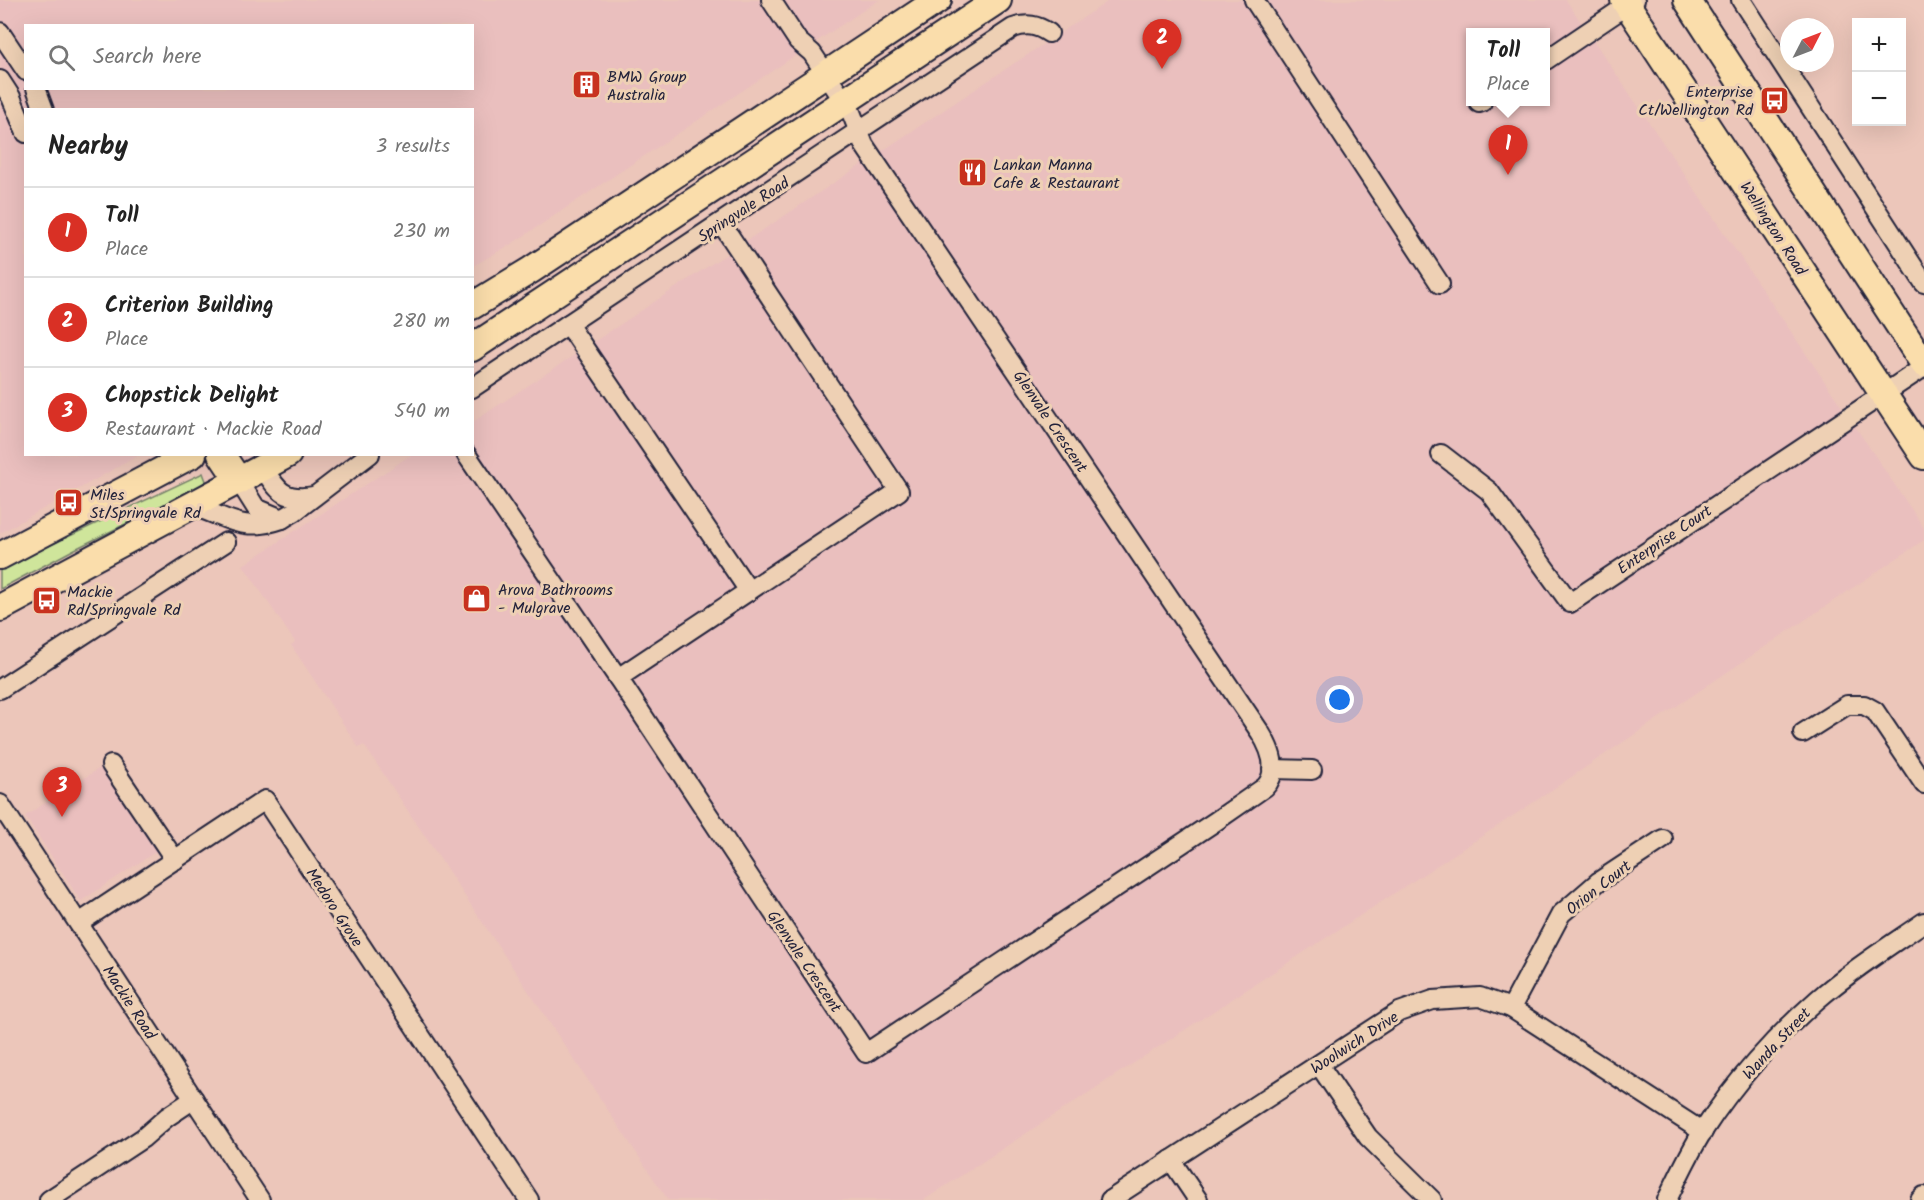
<!DOCTYPE html>
<meta charset="utf-8">
<style>
body{margin:0;font-family:Kalam,sans-serif;background:#f2f2f2;color:#222}
.controls{position:absolute;right:18px;top:18px;display:grid;overflow:hidden;border-radius:0px;box-shadow:0 6px 24px #0002}
.controls button{width:54px;height:54px;display:grid;place-items:center;padding:0;border:0;border-bottom:2px solid #e0e0e0;background:#fff;color:#222;font:30px sans-serif}
.compass{position:absolute;left:1780px;top:18px;width:54px;height:54px;border-radius:50%;background:#fff;box-shadow:0 6px 24px #0002;rotate:48deg}
.you{position:absolute;left:1340px;top:700px;width:21px;height:21px;margin:-15px;border:4px solid #fff;border-radius:50%;background:#1a73e8;box-shadow:0 0 0 9px #1a73e833}
.badge{display:grid;place-items:center;width:39px;height:39px;border-radius:50%;background:#d93025;color:#fff;font-size:20px;font-weight:700}
.pin{position:absolute;translate:-50% -50px;filter:drop-shadow(0 2px 3px #0008)}
.pin::after{content:'';position:absolute;top:32px;width:21px;height:18px;background:inherit;clip-path:polygon(0 0,100% 0,50% 100%)}
.popup{position:absolute;left:1466px;top:28px;width:84px;height:78px;box-sizing:border-box;display:grid;place-content:center;border-radius:0px;background:#fff;filter:drop-shadow(0 2px 4px #0005);font-size:20px;white-space:nowrap;color:#767676}
.popup b{font-size:22px;color:#222}
.popup::after{content:'';position:absolute;left:50%;top:100%;margin-left:-12px;border:12px solid transparent;border-top-color:#fff}
.list{margin:0;padding:0;list-style:none}
h2{display:flex;justify-content:space-between;align-items:center;height:78px;margin:0;padding:0 24px;font-size:26px}
h2 small{font-size:20px;font-weight:400;color:#767676}
.list li{display:grid;grid-template-columns:39px 1fr auto;gap:18px;align-items:center;box-sizing:border-box;height:90px;padding:0 24px;border-top:2px solid #e0e0e0}
.list b{display:block;font-size:22px;white-space:nowrap}
.list p{margin:0;font-size:20px;white-space:nowrap;color:#767676}
.list em{font-size:20px;font-style:normal;color:#767676}
.icon{flex:none;width:33px;height:33px;fill:none;stroke:currentColor;stroke-width:2;stroke-linecap:round;stroke-linejoin:round}
.map{position:relative;flex:none;width:1924px;height:1200px;overflow:hidden}
.search{position:absolute;background:#fff;box-shadow:0 6px 24px #0002;left:24px;top:24px;width:450px;height:66px;display:flex;align-items:center;gap:15px;box-sizing:border-box;padding:0 21px;border-radius:0px;color:#767676;font-size:22px}
.panel{position:absolute;background:#fff;box-shadow:0 6px 24px #0002;left:24px;top:108px;width:450px;height:348px;border-radius:0px}
.map>svg:first-child{display:block}
.built{fill:#eabfbe;fill-rule:evenodd}
.green{fill:#cfe59b;stroke:#78846b;stroke-width:1.5}
.lines{fill:none;stroke-linecap:round;stroke-linejoin:round}
.minor-casing{stroke:#22223b;stroke-width:22}
.highway-casing{stroke:#22223b;stroke-width:30}
.minor{stroke:#eed0b4;stroke-width:18}
.highway{stroke:#faddab;stroke-width:26}
.labels{text-anchor:middle;stroke-width:6;stroke-linejoin:round;paint-order:stroke}
.poi-label{font-size:16px;fill:#22223b;stroke:#eed0b4;text-anchor:start}
.street-label{font-size:16px;fill:#22223b;stroke:#eed0b4}
</style>
<div class="map">
<svg width="1924" height="1200" viewBox="0 0 1924 1200">
<rect width="100%" height="100%" fill="#ecc6ba"/>
<filter id="ink" filterUnits="userSpaceOnUse"><feTurbulence type="fractalNoise" baseFrequency=".0167" numOctaves="2"/><feDisplacementMap in="SourceGraphic" scale="12" xChannelSelector="R" yChannelSelector="G"/><feConvolveMatrix kernelMatrix="1 2 1 2 8 2 1 2 1" color-interpolation-filters="sRGB"/></filter>
<g filter="url(#ink)">
<!-- built -->
<g class="built">
<path d="M0,0H879L513,243L473,266L472,110H26V454L139,455L0,533ZM26,26H472V88H26Z"/>
<path d="M1110,0H1566L1924,528V540L1525,808L924,1200H668L364,745L359,748L291,645L295,642L243,565L411,455L472,454L473,422ZM1470,33H1546V102H1470Z"/>
<path d="M117,757L172,841L81,901L25,816Z"/>
</g>
<!-- green -->
<path class="green" d="M203,473L206,481L194,490L73,550L0,589V569Z"/>
<g class="lines">
<defs>
<g id="minor">
<path d="M1254,0L1440,284"/>
<path d="M1741,0L1924,283"/>
<path d="M0,32L26,71"/>
<path d="M1546,60L1635,0"/>
<path d="M0,80L11,97L26,133"/>
<path d="M36,88L44,110"/>
<path d="M1479,103L1482,102"/>
<path d="M568,324L749,591"/>
<path d="M472,388L1013,28C1027,23 1037,25 1049,33"/>
<path d="M466,454L618,678L866,1053L1216,821L1265,787C1280,771 1270,748 1260,732L864,145L851,112L812,53L798,41L771,0"/>
<path d="M1441,454L1489,491L1570,603L1924,367"/>
<path d="M263,468C278,491 284,501 314,496"/>
<path d="M239,481L256,508L282,519L294,512L370,454"/>
<path d="M193,506C229,518 242,533 282,519"/>
<path d="M618,678L899,491L721,223"/>
<path d="M0,689L226,542"/>
<path d="M1803,733L1847,705H1864L1875,711L1924,784"/>
<path d="M111,765L175,860"/>
<path d="M1272,769L1312,770"/>
<path d="M0,804L260,1200"/>
<path d="M79,923L265,800L529,1200"/>
<path d="M1511,1008L1561,914L1598,882L1663,839"/>
<path d="M1319,1065L1368,1137L1432,1200"/>
<path d="M1171,1160L1198,1200"/>
<path d="M49,1200L143,1138L167,1117L194,1099"/>
<path d="M1110,1200L1399,1012L1433,1000L1480,997L1511,1008L1703,1132"/>
<path d="M1667,1200C1678,1177 1689,1153 1703,1131C1733,1084 1775,1037 1817,1000C1850,971 1888,947 1924,922"/>
<path d="M1920,1200L1924,1196"/>
</g>
<g id="highway">
<path d="M1624,0L1924,456"/>
<path d="M1687,0L1924,364"/>
<path d="M472,306L531,270L938,0"/>
<path d="M472,348L998,0"/>
<path d="M221,454L239,481"/>
<path d="M0,556L193,454"/>
<path d="M0,608L288,454"/>
</g>
</defs>
<!-- minor casing -->
<use href="#minor" class="minor-casing"/>
<!-- highway casing -->
<use href="#highway" class="highway-casing"/>
<!-- minor -->
<use href="#minor" class="minor"/>
<!-- highway -->
<use href="#highway" class="highway"/>
</g>
</g>
<!-- icons -->
<defs>
<symbol id="building-square" viewBox="-11 -11 22 22"><rect x="-9" y="-9" width="18" height="18" rx="4" fill="#c8321e" stroke="#eed0b4"/><path d="M-4-6H4V6H1V3H-1V6H-4ZM-2.5-4.3h1.7v1.8h-1.7ZM.8-4.3h1.7v1.8H.8ZM-2.5-1h1.7V.8h-1.7ZM.8-1h1.7V.8H.8Z" fill="#fff"/></symbol>
<symbol id="bus-square" viewBox="-11 -11 22 22"><rect x="-9" y="-9" width="18" height="18" rx="4" fill="#c8321e" stroke="#eed0b4"/><path d="M-5-6H5V4H4V6H2V4H-2V6H-4V4H-5ZM-3.5-4V0h7V-4ZM-3.5 1.2v1.5H-2V1.2ZM2 1.2v1.5H3.5V1.2Z" fill="#fff"/></symbol>
<symbol id="restaurant-square" viewBox="-11 -11 22 22"><rect x="-9" y="-9" width="18" height="18" rx="4" fill="#c8321e" stroke="#eed0b4"/><path d="M-5-6h1v4h1v-4h1v4h1v-4h1v5L-1.5 .5V6h-2V.5L-5-1ZM5-6V6H3V1.5H1.5Q1.5-4 5-6Z" fill="#fff"/></symbol>
<symbol id="shop-square" viewBox="-11 -11 22 22"><rect x="-9" y="-9" width="18" height="18" rx="4" fill="#c8321e" stroke="#eed0b4"/><path d="M-5-2.5h2.3a2.7 3.5 0 0 1 5.4 0H5L5.5 6h-11ZM-1.5-2.5h3a1.5 2.3 0 0 0-3 0Z" fill="#fff"/></symbol>
</defs>
<g fill-rule="evenodd">
<use href="#building-square" x="570" y="68" width="33" height="33"/>
<use href="#bus-square" x="1758" y="84" width="33" height="33"/>
<use href="#restaurant-square" x="956" y="156" width="33" height="33"/>
<use href="#bus-square" x="52" y="486" width="33" height="33"/>
<use href="#shop-square" x="460" y="582" width="33" height="33"/>
<use href="#bus-square" x="30" y="584" width="33" height="33"/>
</g>
<g class="labels">
<!-- poi labels -->
<g class="poi-label">
<text x="607" y="82">BMW Group<tspan x="607" dy="18">Australia</tspan></text>
<text x="1753" y="97" text-anchor="end">Enterprise<tspan x="1753" dy="18">Ct/Wellington Rd</tspan></text>
<text x="993" y="170">Lankan Manna<tspan x="993" dy="18">Cafe &amp; Restaurant</tspan></text>
<text x="90" y="500">Miles<tspan x="90" dy="18">St/Springvale Rd</tspan></text>
<text x="498" y="595">Arova Bathrooms<tspan x="498" dy="18">- Mulgrave</tspan></text>
<text x="67" y="597">Mackie<tspan x="67" dy="18">Rd/Springvale Rd</tspan></text>
</g>
<!-- street labels -->
<g class="street-label">
<text transform="translate(743 209) rotate(-33)" y="6">Springvale Road</text>
<text transform="translate(1774 228) rotate(57)" y="6">Wellington Road</text>
<text transform="translate(1051 421) rotate(56)" y="6">Glenvale Crescent</text>
<text transform="translate(1664 539) rotate(-34)" y="6">Enterprise Court</text>
<text transform="translate(1598 887) rotate(-38)" y="6">Orion Court</text>
<text transform="translate(335 907) rotate(57)" y="6">Medoro Grove</text>
<text transform="translate(805 961) rotate(56)" y="6">Glenvale Crescent</text>
<text transform="translate(130 1002) rotate(57)" y="6">Mackie Road</text>
<text transform="translate(1354 1042) rotate(-33)" y="6">Woolwich Drive</text>
<text transform="translate(1776 1043) rotate(-47)" y="6">Wanda Street</text>
</g>
</g>
</svg>
<div class="controls">
<button>+</button>
<button>−</button>
</div>
<svg class="compass" viewBox="-18 -18 36 36"><path d="M0-13l5 13h-10z" fill="#e53935"/><path d="M0 13l5-13h-10z" fill="#767676"/></svg>
<div class="you"></div>
<div class="pin badge" style="left:1508px;top:175px">1</div>
<div class="popup"><b>Toll</b>Place</div>
<div class="pin badge" style="left:1162px;top:69px">2</div>
<div class="pin badge" style="left:62px;top:817px">3</div>
<div class="search"><svg class="icon" aria-label="search" viewBox="0 0 24 24"><circle cx="10" cy="10" r="6"/><path d="M15 15l6 6"/></svg>Search here</div>
<section class="panel">
<h2>Nearby<small>3 results</small></h2>
<ul class="list">
<li><span class="badge">1</span><div><b>Toll</b><p>Place</p></div><em>230 m</em></li>
<li><span class="badge">2</span><div><b>Criterion Building</b><p>Place</p></div><em>280 m</em></li>
<li><span class="badge">3</span><div><b>Chopstick Delight</b><p>Restaurant · Mackie Road</p></div><em>540 m</em></li>
</ul>
</section>
</div>
